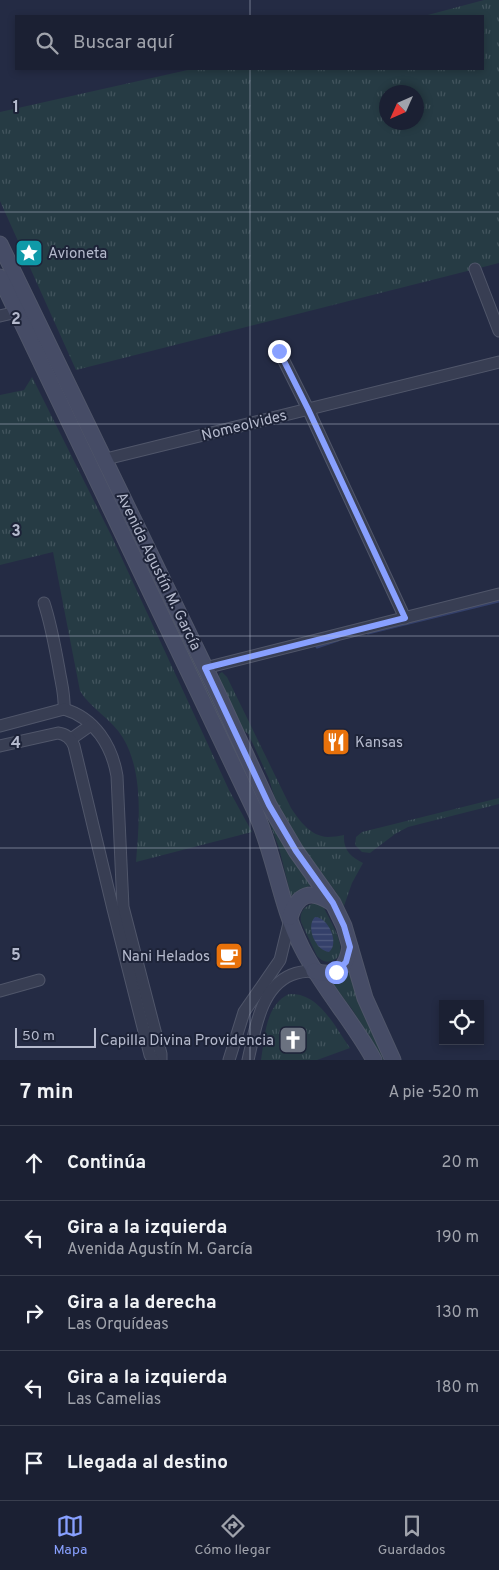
<!DOCTYPE html>
<html lang="es">
<meta charset="utf-8">
<style>
body{margin:0;font-family:Overpass,sans-serif;background:#24283b;color:#f1f3f6}
.controls{position:absolute;right:15px;bottom:15px;display:grid;overflow:hidden;border-radius:0px;box-shadow:0 2px 8px #0003}
.controls button{width:45px;height:45px;display:grid;place-items:center;padding:0;border:0;border-bottom:1px solid #393e4e;background:#1b2033;color:#f1f3f6;font:25px sans-serif}
.compass{position:absolute;left:379px;top:85px;width:45px;height:45px;border-radius:50%;background:#1b2033;box-shadow:0 2px 8px #0003;rotate:225deg}
.scale{position:absolute;left:15px;bottom:12px;width:81px;box-sizing:border-box;padding-left:5px;border:2px solid #b5bacd;border-top:0;font-size:14px;line-height:18px;white-space:nowrap;color:#b5bacd;-webkit-text-stroke:4px #1d2338;paint-order:stroke}
.stop{position:absolute;width:15px;height:15px;margin:-11px;border:4px solid #88a0ff;border-radius:50%;background:#fff}
.stop.end{background:#88a0ff;border-color:#fff;box-shadow:0 1px 5px #0008}
.list{margin:0;padding:0;list-style:none}
h2{display:flex;justify-content:space-between;align-items:center;height:65px;margin:0;padding:0 20px;font-size:21px}
h2 small{font-size:16px;font-weight:400;color:#a0a3ac}
.list li{display:grid;grid-template-columns:32px 1fr auto;gap:15px;align-items:center;box-sizing:border-box;height:75px;padding:0 20px;border-top:1px solid #393e4e}
.list b{display:block;font-size:19px;white-space:nowrap}
.list p{margin:0;font-size:16px;white-space:nowrap;color:#a0a3ac}
.list em{font-size:16px;font-style:normal;color:#a0a3ac}
.icon{flex:none;width:28px;height:28px;fill:none;stroke:currentColor;stroke-width:2;stroke-linecap:round;stroke-linejoin:round}
.map{position:relative;flex:none;width:499px;height:1060px;overflow:hidden}
.search{position:absolute;background:#1b2033;box-shadow:0 2px 8px #0003;left:15px;right:15px;top:15px;height:55px;display:flex;align-items:center;gap:12px;box-sizing:border-box;padding:0 18px;border-radius:0px;color:#a0a3ac;font-size:19px}
.sheet{height:440px;background:#1b2033}
nav{display:flex;justify-content:space-around;align-items:center;box-sizing:border-box;height:70px;border-top:1px solid #393e4e;background:#1b2033;font-size:14px;color:#a0a3ac}
nav a{display:grid;justify-items:center;gap:2px}
nav .on{color:#88a0ff}
.map>svg:first-child{display:block}
.grass{fill:url(#grass-tufts);fill-rule:evenodd}
.water{fill:url(#water-rules)}
.lines{fill:none;stroke-linecap:round;stroke-linejoin:round}
.stream{stroke:#34406a;stroke-width:3}
.minor-casing{stroke:#50566a;stroke-width:13}
.secondary-casing{stroke:#50566a;stroke-width:17}
.minor{stroke:#383e53;stroke-width:11}
.secondary{stroke:#464c66;stroke-width:15}
.route{stroke:#88a0ff;stroke-width:6}
.grid{fill:none;stroke:#b5bacd;stroke-width:1;stroke-opacity:0.55}
.labels{text-anchor:middle;stroke-width:4;stroke-linejoin:round;paint-order:stroke}
.poi-label{font-size:15px;fill:#b5bacd;stroke:#1d2338;text-anchor:start}
.street-label{font-size:15px;fill:#b5bacd;stroke:#1d2338}
.grid-label{font-size:16px;text-anchor:middle;font-weight:bold;fill:#b5bacd;stroke:#1d2338;stroke-width:4;stroke-linejoin:round;paint-order:stroke}
</style>
<div class="map">
<svg width="499" height="1060" viewBox="0 0 499 1060">
<defs>
<pattern id="grass-tufts" width="24" height="20" patternUnits="userSpaceOnUse" patternTransform="scale(1.25)"><rect width="24" height="20" fill="#263b44"/><path d="M3 7l-1-3M5 7V3M7 7l1-3M15 17l-1-3M17 17v-4M19 17l1-3" fill="none" stroke="#43555e"/></pattern>
<pattern id="water-rules" width="6" height="5" patternUnits="userSpaceOnUse" patternTransform="scale(1.25)"><rect width="6" height="5" fill="#34406a"/><path d="M0 2.5h6" fill="none" stroke="#4f5a7e"/></pattern>
</defs>
<rect width="100%" height="100%" fill="#242b44"/>
<!-- grass -->
<g class="grass">
<path d="M484,0H499V263L76,370L0,201V112L192,69H483V16H424ZM386,92H416V122H386Z"/>
<path d="M0,254L312,884C309,888 298,889 291,896L279,848L268,819L0,263Z"/>
<path d="M32,377L112,537L229,790L252,832L136,862C139,824 144,773 123,738C112,719 91,709 80,691L53,552L0,565V395L24,390Z"/>
<path d="M222,672L227,677L291,808C300,821 310,836 328,837C333,837 339,836 344,835C343,850 351,857 363,863L352,883L344,906L336,892L289,830L275,799L269,779L254,746L248,734L242,729L219,680V674Z"/>
<path d="M499,798V804L408,827L395,834L370,853L362,852L355,845L356,837L362,832Z"/>
<path d="M315,903L323,906C329,919 354,956 331,961C325,963 321,960 317,956L301,922C299,912 305,905 315,903Z"/>
<path d="M348,972L351,974L389,1060H383L352,1009L330,981Z"/>
<path d="M289,994C319,992 335,1027 350,1048L317,1060H261C265,1037 265,1005 289,994Z"/>
</g>
<!-- water -->
<path class="water" d="M315,917C328,917 340,943 329,952C316,951 305,927 315,917Z"/>
<g class="lines">
<!-- stream -->
<g class="stream">
<path d="M368,633L499,601"/>
<path d="M317,647L338,640"/>
</g>
<defs>
<g id="minor">
<path d="M475,269L499,331"/>
<path d="M0,316L17,312"/>
<path d="M279,351L308,409L405,618"/>
<path d="M106,459L499,362"/>
<path d="M44,603C51,624 55,647 59,669C61,682 65,695 64,709"/>
<path d="M205,668L499,594"/>
<path d="M0,726L64,709C95,718 112,746 117,776L123,907L161,1054V1060"/>
<path d="M71,739L91,725"/>
<path d="M0,746L58,733C66,734 71,738 74,746L113,909L150,1055L153,1060"/>
<path d="M0,991L39,980"/>
<path d="M229,1060L244,1012L280,960L290,919"/>
<path d="M248,1060C255,1031 260,988 291,975C298,972 307,971 314,971"/>
</g>
<g id="secondary">
<path d="M0,244L219,696L269,805L296,851L333,903L344,926L365,998L393,1060"/>
<path d="M0,277L255,811C275,855 280,905 302,948C322,988 353,1021 374,1060"/>
<path d="M290,917C298,893 311,889 332,903"/>
<path d="M314,971C337,978 346,969 350,947"/>
</g>
</defs>
<!-- minor casing -->
<use href="#minor" class="minor-casing"/>
<!-- secondary casing -->
<use href="#secondary" class="secondary-casing"/>
<!-- minor -->
<use href="#minor" class="minor"/>
<!-- secondary -->
<use href="#secondary" class="secondary"/>
</g>
<g class="lines">
<!-- route -->
<path class="route" d="M279,351L308,409L405,618L205,668L269,805L296,851L333,903L344,926L350,947L346,962L336,972"/>
</g>
<!-- grid -->
<path class="grid" d="M250,0V16M250,69V1060M0,212H499M0,424H499M0,636H499M0,848H499"/>
<!-- icons -->
<defs>
<symbol id="sight-square" viewBox="-11 -11 22 22"><rect x="-9" y="-9" width="18" height="18" rx="4" fill="#0f9aa8" stroke="#1d2338"/><path d="M0-6L1.8-2.2L6-1.7L2.9 1.2L3.7 5.4L0 3.3L-3.7 5.4L-2.9 1.2L-6-1.7L-1.8-2.2Z" fill="#fff"/></symbol>
<symbol id="restaurant-square" viewBox="-11 -11 22 22"><rect x="-9" y="-9" width="18" height="18" rx="4" fill="#e8710a" stroke="#1d2338"/><path d="M-5-6h1v4h1v-4h1v4h1v-4h1v5L-1.5 .5V6h-2V.5L-5-1ZM5-6V6H3V1.5H1.5Q1.5-4 5-6Z" fill="#fff"/></symbol>
<symbol id="cafe-square" viewBox="-11 -11 22 22"><rect x="-9" y="-9" width="18" height="18" rx="4" fill="#e8710a" stroke="#1d2338"/><path d="M-5.5-4.5H6V0H3Q3 3.5 0 3.5H-2.5Q-5.5 3.5-5.5 0ZM3-3.2v2h1.7v-2ZM-6 4.5H4V6H-6Z" fill="#fff"/></symbol>
<symbol id="church-square" viewBox="-11 -11 22 22"><rect x="-9" y="-9" width="18" height="18" rx="4" fill="#6b7280" stroke="#1d2338"/><path d="M-1.2-6h2.4v3.5h3.3v2.4h-3.3V6h-2.4V-.1h-3.3v-2.4h3.3Z" fill="#fff"/></symbol>
</defs>
<g fill-rule="evenodd">
<use href="#sight-square" x="13" y="237" width="32" height="32"/>
<use href="#restaurant-square" x="320" y="726" width="32" height="32"/>
<use href="#cafe-square" x="213" y="940" width="32" height="32"/>
<use href="#church-square" x="277" y="1024" width="32" height="32"/>
</g>
<g class="labels">
<!-- poi labels -->
<g class="poi-label">
<text x="48" y="258">Avioneta</text>
<text x="355" y="747">Kansas</text>
<text x="210" y="961" text-anchor="end">Nani Helados</text>
<text x="274" y="1045" text-anchor="end">Capilla Divina Providencia</text>
</g>
<!-- street labels -->
<g class="street-label">
<text transform="translate(244 425) rotate(-14)" y="5">Nomeolvides</text>
<text transform="translate(159 571) rotate(64)" y="5">Avenida Agustín M. García</text>
</g>
</g>
<g class="grid-label">
<text x="16" y="112">1</text>
<text x="16" y="324">2</text>
<text x="16" y="536">3</text>
<text x="16" y="748">4</text>
<text x="16" y="960">5</text>
</g>
</svg>
<div class="controls">
<button><svg class="icon" aria-label="locate" viewBox="0 0 24 24"><circle cx="12" cy="12" r="6"/><path d="M12 2v4M12 18v4M2 12h4M18 12h4"/></svg></button>
</div>
<svg class="compass" viewBox="-18 -18 36 36"><path d="M0-13l5 13h-10z" fill="#e53935"/><path d="M0 13l5-13h-10z" fill="#a0a3ac"/></svg>
<div class="scale">50 m</div>
<div class="stop" style="left:336px;top:972px"></div>
<div class="stop end" style="left:279px;top:351px"></div>
<div class="search"><svg class="icon" aria-label="search" viewBox="0 0 24 24"><circle cx="10" cy="10" r="6"/><path d="M15 15l6 6"/></svg>Buscar aquí</div>
</div>
<section class="sheet">
<h2>7 min<small>A pie · 520 m</small></h2>
<ul class="list">
<li><svg class="icon" aria-label="ahead" viewBox="0 0 24 24"><path d="M12 20V5M6 11l6-6 6 6"/></svg><div><b>Continúa</b></div><em>20 m</em></li>
<li><svg class="icon" aria-label="left" viewBox="0 0 24 24"><path d="M17 20v-9H6M10 6l-5 5 5 5"/></svg><div><b>Gira a la izquierda</b><p>Avenida Agustín M. García</p></div><em>190 m</em></li>
<li><svg class="icon" aria-label="right" viewBox="0 0 24 24"><path d="M7 20v-9h11M14 6l5 5-5 5"/></svg><div><b>Gira a la derecha</b><p>Las Orquídeas</p></div><em>130 m</em></li>
<li><svg class="icon" aria-label="left" viewBox="0 0 24 24"><path d="M17 20v-9H6M10 6l-5 5 5 5"/></svg><div><b>Gira a la izquierda</b><p>Las Camelias</p></div><em>180 m</em></li>
<li><svg class="icon" aria-label="arrive" viewBox="0 0 24 24"><path d="M6 21V4h12l-3 4 3 4H6"/></svg><div><b>Llegada al destino</b></div></li>
</ul>
</section>
<nav>
<a class="on"><svg class="icon" aria-label="map" viewBox="0 0 24 24"><path d="M3 6l6-2 6 2 6-2v14l-6 2-6-2-6 2zM9 4v14M15 6v14"/></svg>Mapa</a>
<a><svg class="icon" aria-label="directions" viewBox="0 0 24 24"><path d="M12 3l9 9-9 9-9-9zM9 14v-3h6M13 9l2 2-2 2"/></svg>Cómo llegar</a>
<a><svg class="icon" aria-label="saved" viewBox="0 0 24 24"><path d="M7 4h10v16l-5-4-5 4z"/></svg>Guardados</a>
</nav>
